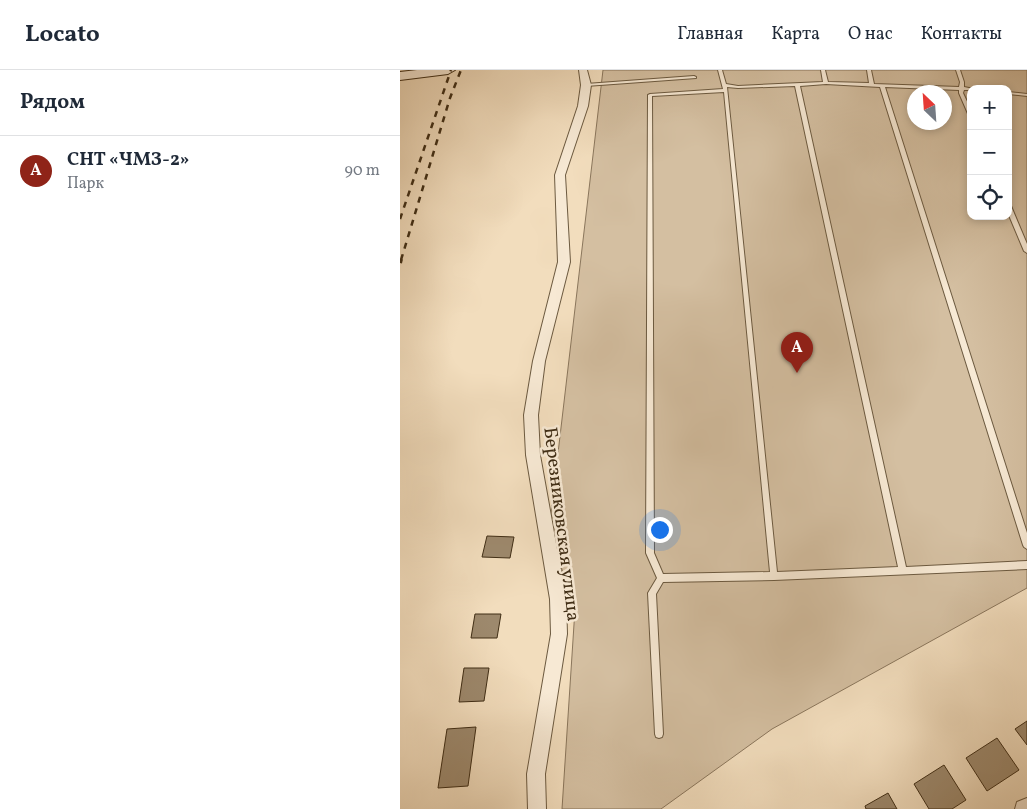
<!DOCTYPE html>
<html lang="ru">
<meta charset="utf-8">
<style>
body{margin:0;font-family:Vollkorn,serif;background:#f6f6f7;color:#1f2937}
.controls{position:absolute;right:15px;top:15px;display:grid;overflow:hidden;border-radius:10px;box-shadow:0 2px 8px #0003}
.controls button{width:45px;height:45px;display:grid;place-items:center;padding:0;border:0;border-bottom:1px solid #e0e1e3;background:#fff;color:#1f2937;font:25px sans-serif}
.compass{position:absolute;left:507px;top:15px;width:45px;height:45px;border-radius:50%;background:#fff;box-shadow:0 2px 8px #0003;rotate:335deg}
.you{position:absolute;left:259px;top:459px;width:18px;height:18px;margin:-12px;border:4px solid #fff;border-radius:50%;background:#1a73e8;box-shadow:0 0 0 8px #1a73e833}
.badge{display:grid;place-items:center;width:32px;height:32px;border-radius:50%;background:#8f2418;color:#fff;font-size:16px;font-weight:700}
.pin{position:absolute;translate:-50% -41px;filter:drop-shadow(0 1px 2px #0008)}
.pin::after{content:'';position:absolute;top:26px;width:18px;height:15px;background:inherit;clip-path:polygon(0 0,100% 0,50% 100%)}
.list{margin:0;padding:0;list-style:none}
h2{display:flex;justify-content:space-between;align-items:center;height:65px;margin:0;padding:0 20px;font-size:21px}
h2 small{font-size:16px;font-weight:400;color:#747a83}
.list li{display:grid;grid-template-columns:32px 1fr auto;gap:15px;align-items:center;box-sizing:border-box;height:70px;padding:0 20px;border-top:1px solid #e0e1e3}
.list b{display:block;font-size:19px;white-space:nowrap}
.list p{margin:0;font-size:16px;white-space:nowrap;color:#747a83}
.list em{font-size:16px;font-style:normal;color:#747a83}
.icon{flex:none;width:28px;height:28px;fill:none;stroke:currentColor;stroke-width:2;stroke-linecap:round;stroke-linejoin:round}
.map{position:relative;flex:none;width:627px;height:739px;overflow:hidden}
header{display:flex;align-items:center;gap:30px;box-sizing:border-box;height:70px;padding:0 25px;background:#fff;border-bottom:1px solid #e0e1e3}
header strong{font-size:24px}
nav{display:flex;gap:28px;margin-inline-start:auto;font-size:18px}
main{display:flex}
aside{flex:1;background:#fff}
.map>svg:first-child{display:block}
.green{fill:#d4bfa1;stroke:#8a765c;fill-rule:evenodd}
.building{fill:#9d896d;stroke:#402e16}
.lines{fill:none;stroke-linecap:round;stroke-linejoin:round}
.lane-casing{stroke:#6c5a40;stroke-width:2}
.street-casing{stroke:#6c5a40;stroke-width:2}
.secondary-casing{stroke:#402e16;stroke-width:2}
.lane{fill:#f7e9d4;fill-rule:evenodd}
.street{fill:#f7e9d4;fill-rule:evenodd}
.secondary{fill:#f7e9d4;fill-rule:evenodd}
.rail-far1{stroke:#402e16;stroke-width:2.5;stroke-dasharray:6 6;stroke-linecap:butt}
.rail{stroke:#402e16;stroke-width:4;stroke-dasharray:8 8;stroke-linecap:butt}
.labels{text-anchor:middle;stroke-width:5;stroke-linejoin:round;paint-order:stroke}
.street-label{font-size:19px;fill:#402e16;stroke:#f7e9d4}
</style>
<header>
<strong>Locato</strong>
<nav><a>Главная</a><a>Карта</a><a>О нас</a><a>Контакты</a></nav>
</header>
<main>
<aside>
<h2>Рядом<small></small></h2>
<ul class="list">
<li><span class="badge">A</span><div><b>СНТ «ЧМЗ-2»</b><p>Парк</p></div><em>90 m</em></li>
</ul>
</aside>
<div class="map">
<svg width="627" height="739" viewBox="0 0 627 739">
<rect width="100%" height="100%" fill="#f2ddbd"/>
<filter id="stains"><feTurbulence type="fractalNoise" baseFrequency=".004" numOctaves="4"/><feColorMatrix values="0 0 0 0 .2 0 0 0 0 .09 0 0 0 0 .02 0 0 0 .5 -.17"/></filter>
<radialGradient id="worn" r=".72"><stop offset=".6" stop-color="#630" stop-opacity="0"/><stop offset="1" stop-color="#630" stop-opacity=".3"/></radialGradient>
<!-- green -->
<path class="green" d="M203,0H627V518L372,659L261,739H162L175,539L149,460ZM571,19H608V146H571ZM514,22H544V52H514Z"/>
<!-- building -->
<g class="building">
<path d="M87,466L114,467L110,488L82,487Z"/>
<path d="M75,544H101L97,568H71Z"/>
<path d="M64,598H89L84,631L59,632Z"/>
<path d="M627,651V675L615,659Z"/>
<path d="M76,657L68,716L38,718L47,659Z"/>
<path d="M597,668L619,700L587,721L566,688Z"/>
<path d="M544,695L566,730L552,739H529L514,714Z"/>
<path d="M488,723L497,739H466L465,736Z"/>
</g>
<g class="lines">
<defs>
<g id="lane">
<path d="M318,0H322L326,14L338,16L423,12L421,0H425L428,12L469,13L467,0H471L474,14L559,17L560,12L556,0H560L564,12V17L574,19H571V20H564L563,23L571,40V47L569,46L559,23V20L485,17L627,463V479L624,477L623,475L480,17L426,14L400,16L506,497L627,491V499L374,510L263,512L256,524L263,664L262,667L259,668L256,667L255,664L248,523L257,508L246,483L248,25L250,24L323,19ZM395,16L498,497L377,502L327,17L338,18ZM324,22L370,502L263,504L254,483L252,26Z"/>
<path d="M294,6L296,7V8L186,16L184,15L186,14Z"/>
<path d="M608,22L627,24V26L608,24Z"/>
<path d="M608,134L611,136L627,174V183L624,181L608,143Z"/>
</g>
<g id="street">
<path d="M179,0H187L191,15L188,36L165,105L170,192L145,291L138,345L140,385L166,529L167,564L145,704L146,739H128L127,704L151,564L150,529L126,385L124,345L133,291L158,192L155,105L178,36L181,15Z"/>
<path d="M627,728V739H615L617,732Z"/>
</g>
<path id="secondary" d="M17,0H55L48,4L0,10V2Z"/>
</defs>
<!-- lane casing -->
<use href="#lane" class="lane-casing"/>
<!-- street casing -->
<use href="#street" class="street-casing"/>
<!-- secondary casing -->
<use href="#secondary" class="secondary-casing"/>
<!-- lane -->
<use href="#lane" class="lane"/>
<!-- street -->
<use href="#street" class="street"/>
<!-- secondary -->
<use href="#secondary" class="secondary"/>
<!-- rail-far1 -->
<g class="rail-far1">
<path d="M0,149L51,0"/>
<path d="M1,190L50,28L61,0"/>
</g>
<!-- rail -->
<path class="rail" d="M0,193L1,189"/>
</g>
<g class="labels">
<!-- street labels -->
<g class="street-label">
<text transform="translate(163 454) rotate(83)" y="7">Березниковская улица</text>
</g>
</g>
<rect width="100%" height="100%" filter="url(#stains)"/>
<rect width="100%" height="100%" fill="url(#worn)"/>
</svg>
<div class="controls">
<button>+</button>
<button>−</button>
<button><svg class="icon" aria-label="locate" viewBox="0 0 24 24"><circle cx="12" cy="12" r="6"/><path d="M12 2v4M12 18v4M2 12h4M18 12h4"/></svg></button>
</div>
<svg class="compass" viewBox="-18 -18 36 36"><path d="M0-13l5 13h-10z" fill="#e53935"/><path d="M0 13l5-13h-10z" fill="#747a83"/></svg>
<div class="you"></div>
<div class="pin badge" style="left:397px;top:303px">A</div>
</div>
</main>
